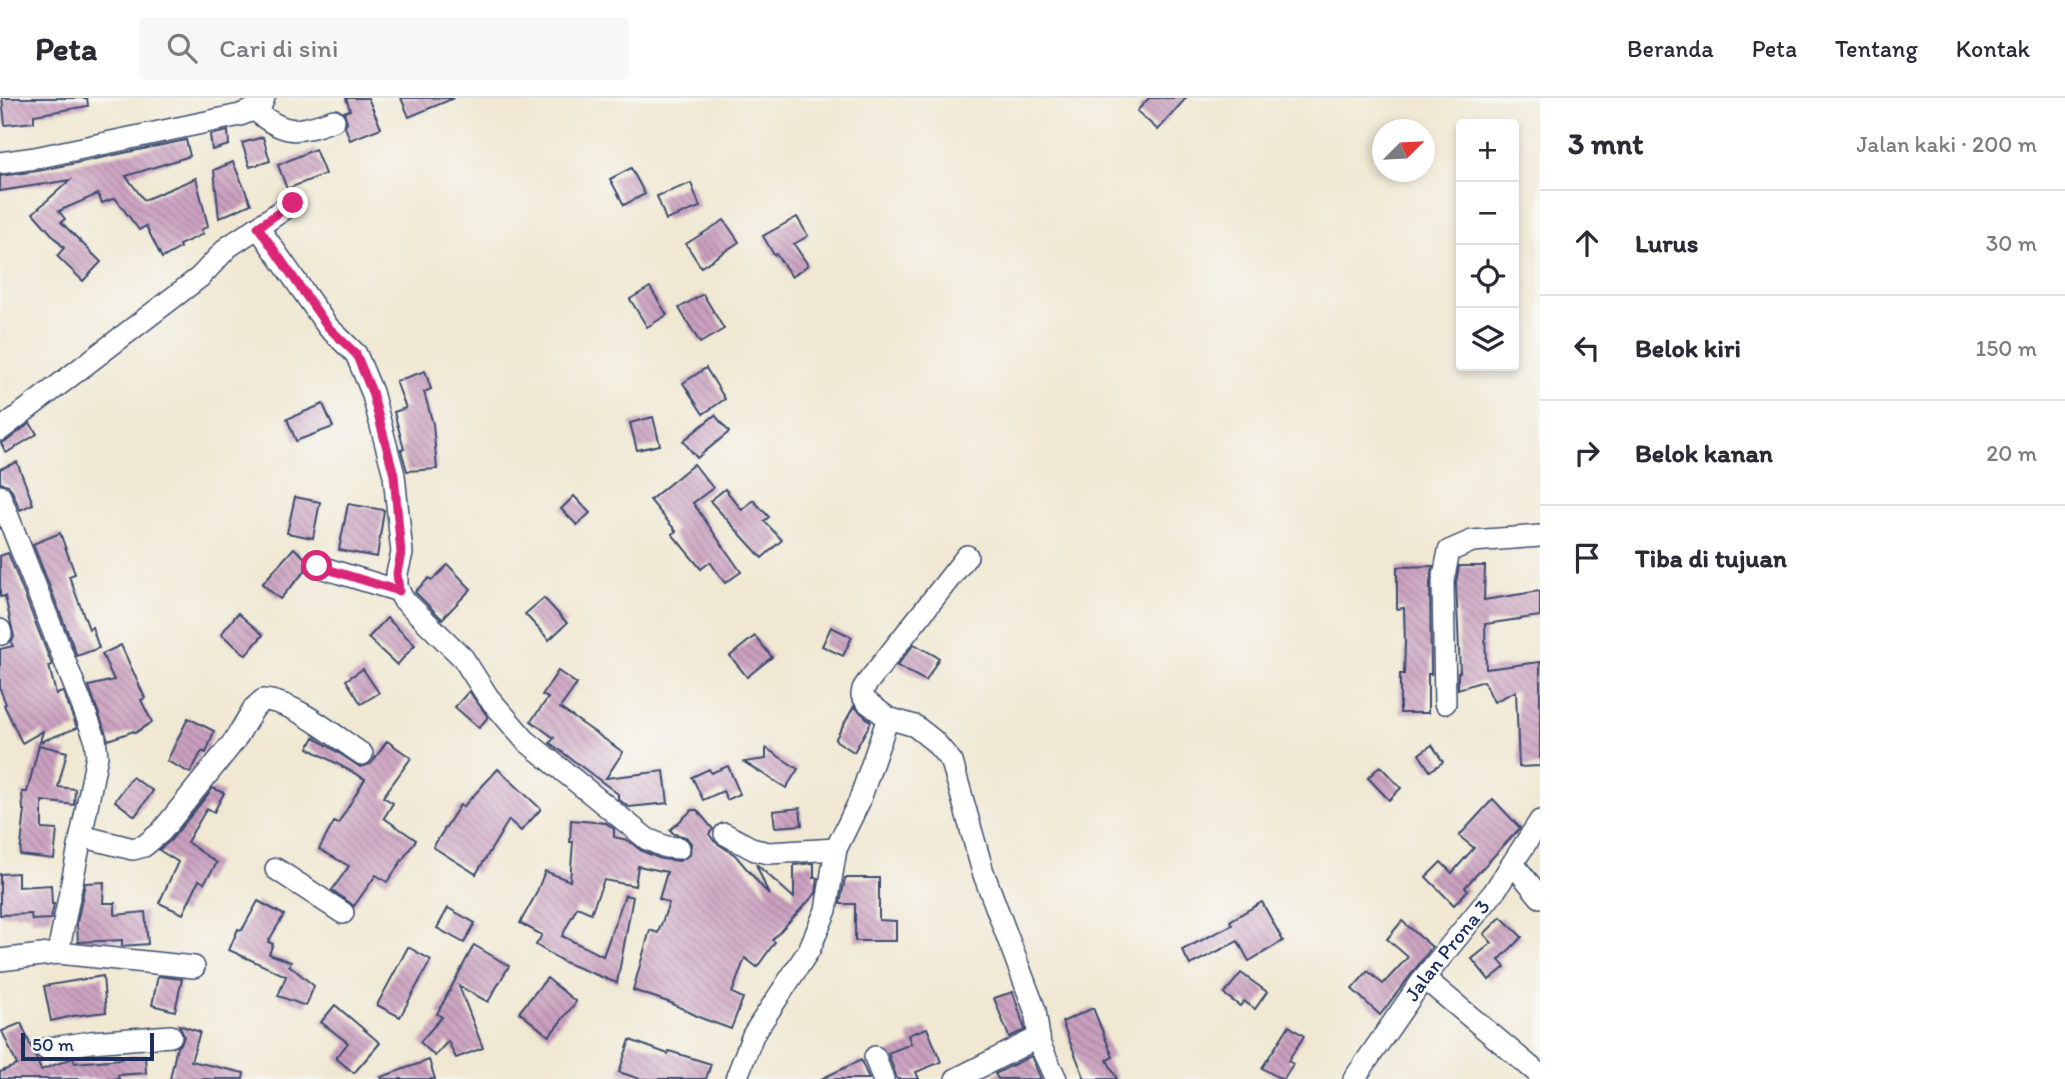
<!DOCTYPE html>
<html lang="id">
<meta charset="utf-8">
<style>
body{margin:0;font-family:Itim,sans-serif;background:#f7f7f7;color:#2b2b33}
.controls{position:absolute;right:21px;top:21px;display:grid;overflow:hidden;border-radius:7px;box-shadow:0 4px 10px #0003}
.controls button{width:63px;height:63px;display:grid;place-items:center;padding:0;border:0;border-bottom:2px solid #e1e1e2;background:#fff;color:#2b2b33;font:35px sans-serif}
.compass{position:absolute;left:1372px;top:21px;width:63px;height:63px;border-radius:50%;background:#fff;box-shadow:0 4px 10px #0003;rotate:66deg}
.scale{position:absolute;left:21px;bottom:18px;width:133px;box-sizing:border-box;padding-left:7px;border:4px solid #1b2f5e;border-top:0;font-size:19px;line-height:24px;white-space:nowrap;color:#1b2f5e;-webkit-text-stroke:5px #f6f6f2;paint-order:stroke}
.stop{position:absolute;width:21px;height:21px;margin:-16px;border:5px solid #db2777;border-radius:50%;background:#fff}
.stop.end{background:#db2777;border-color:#fff;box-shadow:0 2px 7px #0008}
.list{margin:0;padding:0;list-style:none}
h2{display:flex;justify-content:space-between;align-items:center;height:91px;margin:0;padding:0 28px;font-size:30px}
h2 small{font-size:23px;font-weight:400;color:#7c7c81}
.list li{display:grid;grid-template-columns:46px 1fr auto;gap:21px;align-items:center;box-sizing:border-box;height:105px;padding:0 28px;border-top:2px solid #e1e1e2}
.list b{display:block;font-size:26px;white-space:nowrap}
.list em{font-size:23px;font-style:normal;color:#7c7c81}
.icon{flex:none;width:38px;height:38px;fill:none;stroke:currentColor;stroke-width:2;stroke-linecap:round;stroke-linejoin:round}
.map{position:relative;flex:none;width:1540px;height:981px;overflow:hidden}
header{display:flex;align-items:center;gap:42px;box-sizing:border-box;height:98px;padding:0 35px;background:#fff;border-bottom:2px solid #e1e1e2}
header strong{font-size:33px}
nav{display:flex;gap:38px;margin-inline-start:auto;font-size:24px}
.search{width:490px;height:63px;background:#f7f7f7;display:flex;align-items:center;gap:18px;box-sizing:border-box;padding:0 24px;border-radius:7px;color:#7c7c81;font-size:26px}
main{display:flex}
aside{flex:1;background:#fff}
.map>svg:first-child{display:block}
.building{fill:url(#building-back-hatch)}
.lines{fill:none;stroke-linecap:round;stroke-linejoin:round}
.minor-casing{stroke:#3b4b6f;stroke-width:24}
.minor{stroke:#fff;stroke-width:21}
.route{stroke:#db2777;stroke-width:9}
.labels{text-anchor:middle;stroke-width:5;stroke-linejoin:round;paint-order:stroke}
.street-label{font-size:21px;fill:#1b2f5e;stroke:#f6f6f2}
</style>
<header>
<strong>Peta</strong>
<div class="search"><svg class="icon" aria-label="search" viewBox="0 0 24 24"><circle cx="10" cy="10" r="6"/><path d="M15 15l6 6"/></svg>Cari di sini</div>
<nav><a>Beranda</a><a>Peta</a><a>Tentang</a><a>Kontak</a></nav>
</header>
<main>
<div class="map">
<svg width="1540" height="981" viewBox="0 0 1540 981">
<defs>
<pattern id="building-back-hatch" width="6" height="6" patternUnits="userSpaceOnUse" patternTransform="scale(1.75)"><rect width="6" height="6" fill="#cba0bf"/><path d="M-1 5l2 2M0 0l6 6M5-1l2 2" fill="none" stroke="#a4839e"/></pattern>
</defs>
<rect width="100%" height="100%" fill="#f6f6f2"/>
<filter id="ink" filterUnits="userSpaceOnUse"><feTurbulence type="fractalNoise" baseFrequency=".0143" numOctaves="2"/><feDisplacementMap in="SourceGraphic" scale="14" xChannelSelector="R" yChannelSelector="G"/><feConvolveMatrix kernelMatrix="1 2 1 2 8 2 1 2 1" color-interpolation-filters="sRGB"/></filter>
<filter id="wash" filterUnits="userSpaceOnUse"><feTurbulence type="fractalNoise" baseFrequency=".00686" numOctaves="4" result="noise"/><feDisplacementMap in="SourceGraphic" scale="28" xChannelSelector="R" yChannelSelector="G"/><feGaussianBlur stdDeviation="1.57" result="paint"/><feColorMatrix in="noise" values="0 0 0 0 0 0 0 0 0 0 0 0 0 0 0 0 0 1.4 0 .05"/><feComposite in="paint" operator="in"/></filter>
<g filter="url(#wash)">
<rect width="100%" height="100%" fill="#f0e8d2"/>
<g id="blocks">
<!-- building -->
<g class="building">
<path d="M2,0H87L88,8L34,17V24L5,27Z"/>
<path d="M346,0H368L381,30L350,42L345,29L347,24L344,14L350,12Z"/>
<path d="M401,0H454L409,19Z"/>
<path d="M1149,0H1186L1158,32L1137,13Z"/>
<path d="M228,33L229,47L212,52L210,37Z"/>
<path d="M263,39L270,63L250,69L242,45Z"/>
<path d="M186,42L190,58L126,78L144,102L196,80L208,128L201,132L203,136L179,147L180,150L162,160L146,128L139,132L115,100L102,105L98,96L59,113L65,121L61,124L101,164L83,183L57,158L64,150L33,115L70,82L0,93V78L38,73Z"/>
<path d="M315,51L325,76L287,91L278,67Z"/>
<path d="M233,64L251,106L219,120L214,72Z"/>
<path d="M631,70L645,96L624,107L610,81Z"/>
<path d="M691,85L700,109L666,122L657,98Z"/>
<path d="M797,119L808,138L794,146L808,167L792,179L776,156L774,157L763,138Z"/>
<path d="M724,122L739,144L701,169L686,146Z"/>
<path d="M650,189L667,217L647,229L630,201Z"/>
<path d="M703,196L724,231L700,245L679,210Z"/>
<path d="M706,270L725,301L703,316L683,285Z"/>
<path d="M425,273L431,291L424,294L433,326L437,371L407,373L401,352L404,351L394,314L406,310L396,283Z"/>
<path d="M323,306L333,329L296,343L287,321Z"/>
<path d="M715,317L729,334L697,360L683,343Z"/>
<path d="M653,319L660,347L637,352L630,325Z"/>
<path d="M30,325L37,336L6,355L1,345L8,342Z"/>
<path d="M17,364L33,406L20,412L12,393L8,387L0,385V371Z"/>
<path d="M694,366L713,390L693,405L741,474L725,485L710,464L701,471L672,436L676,433L650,402Z"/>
<path d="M725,391L742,412L753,402L769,419L764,423L782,442L762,460L710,403Z"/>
<path d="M574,398L590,415L577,427L561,411Z"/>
<path d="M295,399L320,404L313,440L287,435Z"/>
<path d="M348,406L384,412L377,459L339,452Z"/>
<path d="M60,435L75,476L69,478L89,531L92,529L99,550L77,558L33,446Z"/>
<path d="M294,450L306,461L305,473L280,501L262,486Z"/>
<path d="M8,455L52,567L49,568L56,596L63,594L77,630L40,644L43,633L22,645L4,607L6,606L0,591V551L13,548L11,544L14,539L5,498L0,499V458Z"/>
<path d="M448,467L471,491L442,521L415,494L429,480L432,482Z"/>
<path d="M1433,468L1430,483L1431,576H1428V615H1400V576H1404L1405,545L1404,510L1397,511V469Z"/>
<path d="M1459,468H1485L1484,502L1540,493V518L1485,526L1486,571L1540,564V668L1519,669L1516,593L1494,604L1484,583L1458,591V575L1460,574L1456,484Z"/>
<path d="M544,500L567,525L549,542L525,516Z"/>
<path d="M238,515L263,537L246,557L221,536Z"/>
<path d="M387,520L415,547L397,567L368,540Z"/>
<path d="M831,529L852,539L843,558L822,548Z"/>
<path d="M755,538L772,559L747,579L730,558Z"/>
<path d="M914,546L939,560L926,583L897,568Z"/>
<path d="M121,547L145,600L141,602L152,624L135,635L134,633L108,642L89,588L114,582L102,556Z"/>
<path d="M363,571L379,595L361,606L346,582Z"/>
<path d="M558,573L577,586L560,610L623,654L606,680L664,673L668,705L629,709L618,701V696L550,645L554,640L531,623L548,600L542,597Z"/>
<path d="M469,593L488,619L479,630L455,609Z"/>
<path d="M854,608L871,624L854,654L835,642Z"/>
<path d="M188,620L214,633L206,655L202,653L190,675L167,663Z"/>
<path d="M314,639L360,669L371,666L387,643L411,660L383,699L393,705L384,720L416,742L387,784L376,777L354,808L332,792L349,768L319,751L334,724L338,726L365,681L308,650Z"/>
<path d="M39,647L67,654L58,689L75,691L74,707L42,703V731L57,732L54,761L20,757L25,712H23L22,694H27Z"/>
<path d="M1432,647L1443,664L1430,673L1419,656Z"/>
<path d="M766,650L798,671L786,690L744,664L766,661Z"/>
<path d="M728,668L740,696L727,702L723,693L703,702L692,679L709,671L711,675Z"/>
<path d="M1380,668L1401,690L1389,702L1368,680Z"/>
<path d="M498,671L541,711L521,733L509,722L476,776L433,749L460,707L463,709Z"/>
<path d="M132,679L153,693L135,718L115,703Z"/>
<path d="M213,690L224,695L214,714L207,710L187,744L217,765L204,785L199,782L183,816L159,805L178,764L159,752L171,742Z"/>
<path d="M1493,701L1520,730L1465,789L1468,792L1454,807L1426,779L1441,764L1452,775L1474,750L1459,738Z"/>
<path d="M800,710L802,727L775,729L773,713Z"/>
<path d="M692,712H697L713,731L709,736L714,743L735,757L769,797L756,766L794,800V767L814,765V780H818L816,795L772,842L775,844L757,869L745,860L732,895L743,900L731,931L701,920L671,905L633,892L650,832L658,835L669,805L659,801L667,774L638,768L635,788L604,782L591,815L577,809L562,838L603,858L625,797L633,799L617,885L564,864L536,847L542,837L520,825L536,796L545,773L570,783L573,744H570L571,722L606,725L614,731V739L627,742L642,753L661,761L679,763L690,757L691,745L686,739L674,736L670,732Z"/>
<path d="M18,775V789L51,787L52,806H54L51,821L32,822L31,816L0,817V776Z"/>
<path d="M845,780H879V822L896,823V843H855V806H840Z"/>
<path d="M104,784L103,805H115V817L145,814L148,846L122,848V842L78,844L77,825L85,785Z"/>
<path d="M258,803L284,817L268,844L273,846L269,856L291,864L289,867L314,888L306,908L278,898L286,878L229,852L238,831L242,832Z"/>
<path d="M1262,804L1283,843L1249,863L1238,843L1190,867L1182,852L1232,827L1230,823Z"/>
<path d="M448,810L475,825L464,845L437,830Z"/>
<path d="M1501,819L1522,839L1499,862L1505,869L1489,882L1472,861L1492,845L1484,836Z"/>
<path d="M1402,823L1432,849L1380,917L1352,891L1368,873L1383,886L1408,859L1387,841Z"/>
<path d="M474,847L509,868L488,904L459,888L483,950L456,960L448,943L435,958L420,944L442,919L437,916Z"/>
<path d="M408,849L431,862L400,919L377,907Z"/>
<path d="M1241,875L1267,894L1255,911L1244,903L1240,908L1224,896Z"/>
<path d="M103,878L106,914L73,918L51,923L44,888Z"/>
<path d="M158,878L182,881L175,913L152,907Z"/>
<path d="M547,880L576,904L549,938L519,914Z"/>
<path d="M1013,894L1025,932L1009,939L994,900Z"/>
<path d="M335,907L380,945L354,975L336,960L348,945L321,924Z"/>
<path d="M1093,910L1113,959L1107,962L1117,981H1085L1062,924Z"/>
<path d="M21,925L41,972L73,960L75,965L121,961V959L145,957L146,975L118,977L119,981H0V974L17,967L2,933Z"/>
<path d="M179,927L200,934L191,963L244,975L243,981H170L177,949L182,944L184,938Z"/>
<path d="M1289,928L1304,938L1288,963L1293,966L1284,981H1281L1262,970Z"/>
<path d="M927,930L941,964L916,974L919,981H897L888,955L911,946L908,937Z"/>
<path d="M630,942L668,956L669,953L711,966L706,981H640L619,974Z"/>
<path d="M1031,958L1041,981H998L995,976Z"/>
<path d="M429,962L435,981H382L381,979Z"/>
<path d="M861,962L869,981H821Z"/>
</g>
</g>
</g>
<g filter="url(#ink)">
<use href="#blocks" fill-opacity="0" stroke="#3b4b6f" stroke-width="2"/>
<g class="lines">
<defs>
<g id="minor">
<path d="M254,11C284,38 298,35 334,22"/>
<path d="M0,65L35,60L240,17L260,9L264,0"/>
<path d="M258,129L293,105"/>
<path d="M0,332L200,179L228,149L258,129L328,229L356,256L372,294L394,377L402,455L397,475V490L403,501L463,560L488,599L525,642L647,741L666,749L679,750"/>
<path d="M0,398L95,640L97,658L58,855"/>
<path d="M967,458L867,585L863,591L862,597L867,604L888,620L915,628L934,643L952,664L983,774L1035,912L1040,947L1056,981"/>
<path d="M317,468L399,493"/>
<path d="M0,532L1,536"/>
<path d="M1445,605L1443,483L1449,453L1472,443L1540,438"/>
<path d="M725,736L755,752L769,755L836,751"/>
<path d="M81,738L133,751L144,748L161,734L235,642L254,610L263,602C294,603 336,639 362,656"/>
<path d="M1514,767L1540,799"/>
<path d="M276,771L343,815"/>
<path d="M0,862L58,855L194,869"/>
<path d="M1424,880L1540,977"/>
<path d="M46,951L91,944L171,938"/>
<path d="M875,959L883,981"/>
<path d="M736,981L753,937L809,852L826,812L836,751L859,704L888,620"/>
<path d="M956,981L1039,939"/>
<path id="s1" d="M1354,981L1424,880L1494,794L1540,723"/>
</g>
</defs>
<!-- minor casing -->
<use href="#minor" class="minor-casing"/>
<!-- minor -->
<use href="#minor" class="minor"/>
</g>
</g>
<g class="lines" filter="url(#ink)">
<!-- route -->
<path class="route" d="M293,105L258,129L328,229L356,256L372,294L394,377L401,455L397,475L399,493L317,468"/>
</g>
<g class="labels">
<!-- street labels -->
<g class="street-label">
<text dy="7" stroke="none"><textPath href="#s1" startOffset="159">Jalan Prona 3</textPath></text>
</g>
</g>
</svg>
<div class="controls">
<button>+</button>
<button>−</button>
<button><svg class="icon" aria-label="locate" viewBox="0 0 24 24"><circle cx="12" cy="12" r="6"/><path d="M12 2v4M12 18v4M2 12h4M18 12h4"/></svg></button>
<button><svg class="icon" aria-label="layers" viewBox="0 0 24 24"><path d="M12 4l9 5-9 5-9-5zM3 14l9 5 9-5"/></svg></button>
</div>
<svg class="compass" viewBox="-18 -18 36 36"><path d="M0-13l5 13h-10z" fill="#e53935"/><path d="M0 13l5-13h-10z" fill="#7c7c81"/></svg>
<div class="scale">50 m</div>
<div class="stop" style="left:317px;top:468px"></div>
<div class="stop end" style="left:293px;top:105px"></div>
</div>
<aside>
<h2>3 mnt<small>Jalan kaki · 200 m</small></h2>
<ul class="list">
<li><svg class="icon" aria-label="ahead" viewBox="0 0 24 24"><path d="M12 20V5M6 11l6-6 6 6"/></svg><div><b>Lurus</b></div><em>30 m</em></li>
<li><svg class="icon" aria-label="left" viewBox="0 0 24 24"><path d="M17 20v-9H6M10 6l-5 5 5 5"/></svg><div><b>Belok kiri</b></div><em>150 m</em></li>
<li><svg class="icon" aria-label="right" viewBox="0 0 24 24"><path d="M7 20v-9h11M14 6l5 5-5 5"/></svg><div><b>Belok kanan</b></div><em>20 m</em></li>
<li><svg class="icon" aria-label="arrive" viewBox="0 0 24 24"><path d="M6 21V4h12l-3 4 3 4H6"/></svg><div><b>Tiba di tujuan</b></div></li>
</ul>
</aside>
</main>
